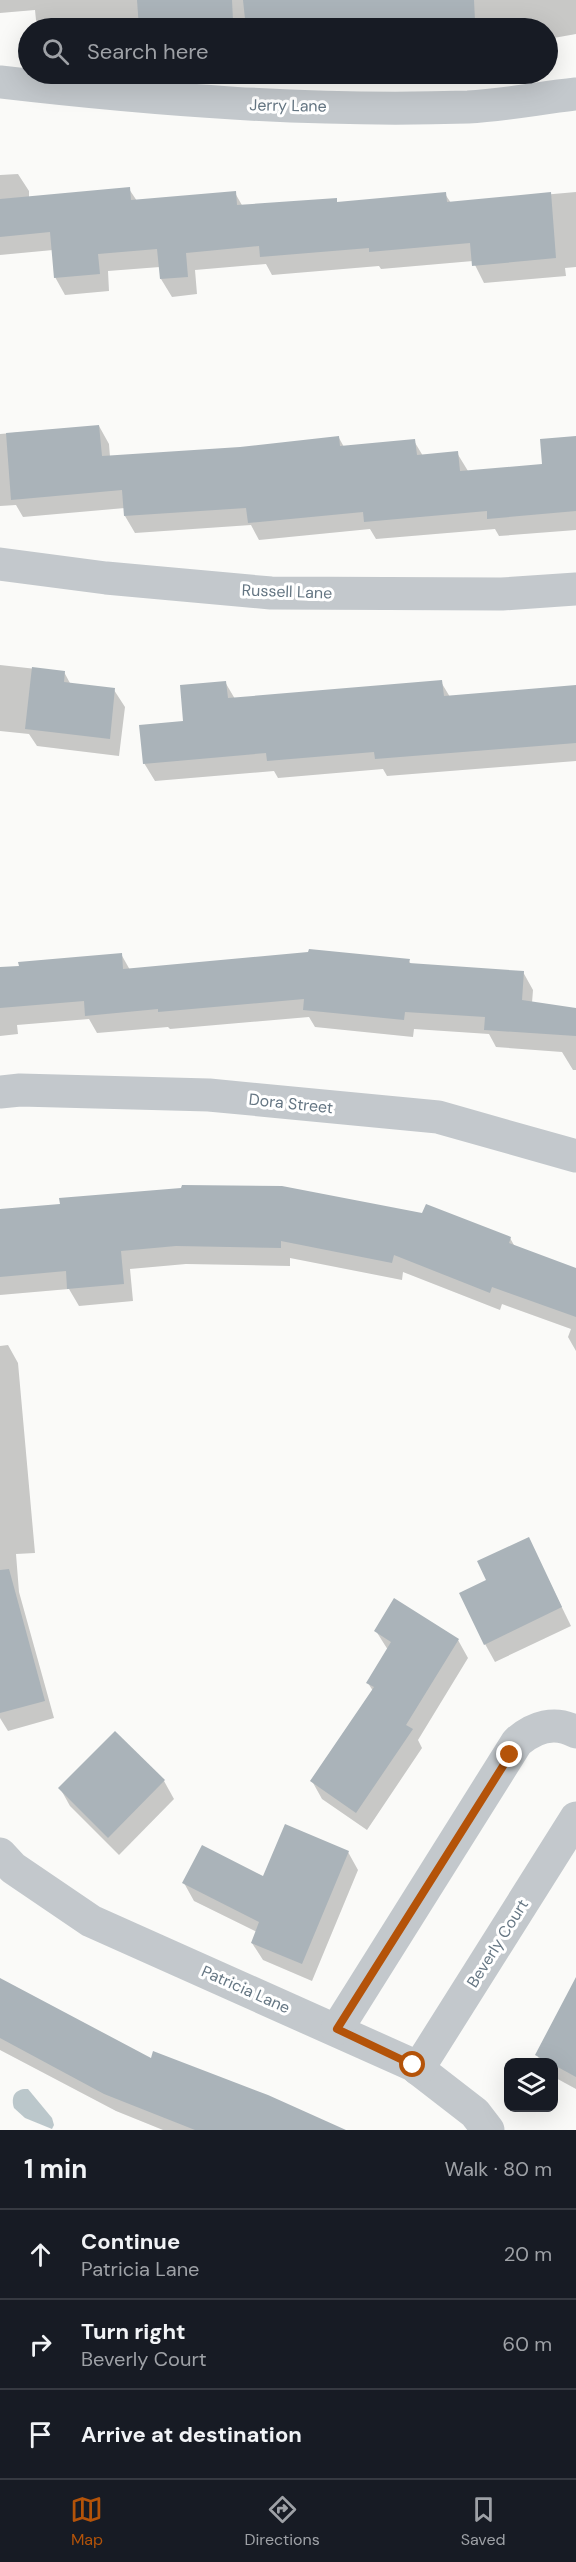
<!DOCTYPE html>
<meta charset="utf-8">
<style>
body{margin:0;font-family:"DM Sans",sans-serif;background:#20242c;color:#f1f3f6}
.controls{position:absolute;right:18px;bottom:18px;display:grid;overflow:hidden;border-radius:12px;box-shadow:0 6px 24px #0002}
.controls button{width:54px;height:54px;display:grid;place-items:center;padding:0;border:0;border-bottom:2px solid #363941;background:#171b24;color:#f1f3f6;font:30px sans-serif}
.stop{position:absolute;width:18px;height:18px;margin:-14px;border:4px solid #b45309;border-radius:50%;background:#fff}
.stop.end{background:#b45309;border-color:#fff;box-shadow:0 2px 6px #0008}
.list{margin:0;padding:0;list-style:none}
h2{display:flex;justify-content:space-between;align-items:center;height:78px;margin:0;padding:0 24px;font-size:26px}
h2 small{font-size:20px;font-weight:400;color:#9ea1a6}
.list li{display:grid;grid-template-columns:39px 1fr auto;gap:18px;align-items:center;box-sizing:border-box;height:90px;padding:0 24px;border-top:2px solid #363941}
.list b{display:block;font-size:22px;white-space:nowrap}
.list p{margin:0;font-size:20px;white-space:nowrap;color:#9ea1a6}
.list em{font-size:20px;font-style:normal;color:#9ea1a6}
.icon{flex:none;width:33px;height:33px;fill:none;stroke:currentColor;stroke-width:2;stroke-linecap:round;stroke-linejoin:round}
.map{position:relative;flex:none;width:576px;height:2130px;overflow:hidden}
.search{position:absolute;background:#171b24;box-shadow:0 6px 24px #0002;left:18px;right:18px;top:18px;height:66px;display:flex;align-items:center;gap:15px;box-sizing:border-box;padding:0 21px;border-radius:33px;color:#9ea1a6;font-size:22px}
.sheet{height:348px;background:#171b24}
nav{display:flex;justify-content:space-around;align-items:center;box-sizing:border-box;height:84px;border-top:2px solid #363941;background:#171b24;font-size:16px;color:#9ea1a6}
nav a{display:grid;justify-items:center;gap:3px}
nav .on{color:#b45309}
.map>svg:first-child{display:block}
.water{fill:#bbc7cb}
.shadow{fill:#0003}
.building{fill:#aab3b9}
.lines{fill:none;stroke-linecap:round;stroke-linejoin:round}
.minor{stroke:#c3c8cc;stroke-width:33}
.route{stroke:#b45309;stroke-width:8}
.labels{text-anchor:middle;stroke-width:6;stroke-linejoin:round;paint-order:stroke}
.street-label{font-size:16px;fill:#657683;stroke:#fff}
</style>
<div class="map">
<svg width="576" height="2130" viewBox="0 0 576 2130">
<rect width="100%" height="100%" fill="#fafaf8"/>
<!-- water -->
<path class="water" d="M28,2089L52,2118L54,2125L52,2129L25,2118L14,2108C10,2096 16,2088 28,2089Z"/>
<!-- shadow -->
<g class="shadow">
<path d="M0,0H576V34L548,39V28H41L36,20L35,10L0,13Z"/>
<path d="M18,174L29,191V198L129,189L137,201L235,193L243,207L336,200L338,203L445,194L451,203L576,192V267L565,268L566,276L484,283L473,261L381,269L379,266L272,275L266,264L195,270L197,294L172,297L161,279L160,267L108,271L109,291L65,295L55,277L53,250L0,255V175Z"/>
<path d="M99,426L109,444L110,457L240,449L339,438L344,447L414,441L423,456L457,453L468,471L544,466L576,437V530L499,536L495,529L376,539L370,529L259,540L251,525L135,533L125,516V508L23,517L16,505L0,506V434Z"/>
<path d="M0,665L64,672L71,685L114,690L125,707L119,756L37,746L29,734L0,731Z"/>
<path d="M225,682L235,699L441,682L450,697L576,686V761L387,776L383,769L278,778L274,771L155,781L144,763Z"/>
<path d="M121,954L130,970L409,961L411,964L523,972L533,990L532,1003L576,1010V1070H573L562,1052L496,1047L489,1034L414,1029L413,1037L315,1027L309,1017L170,1029L168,1027L97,1033L89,1019L17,1025L18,1034L0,1036V969Z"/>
<path d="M0,1211L510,1238L515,1247L576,1270V1351L568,1337L571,1329L502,1304L500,1310L403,1272L402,1280L290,1258V1266L186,1264L130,1269L133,1301L79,1306L69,1289L0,1295Z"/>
<path d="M8,1345L18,1363L35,1553L16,1554L19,1592L54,1718L8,1731L0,1718V1346Z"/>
<path d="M528,1538L571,1626L495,1662L485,1644L488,1580Z"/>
<path d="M376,1631L458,1640L468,1658L418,1740L422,1748L367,1830L322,1799L312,1781L373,1691L368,1683L388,1650Z"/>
<path d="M164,1781L174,1799L119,1855L70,1806L60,1788Z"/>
<path d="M348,1852L358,1870L312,1981L263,1960L252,1943L257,1932L194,1901L184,1883L264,1878Z"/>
<path d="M0,1979L151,2060L342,2130H163L116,2111L0,2050Z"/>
<path d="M576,1980V2089L554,2077V2062H541L537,2055Z"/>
</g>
<!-- building -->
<g class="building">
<path d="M137,0H232L233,21L139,28Z"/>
<path d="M243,0H474L475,21L390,28H352V22L298,28H246Z"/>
<path d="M130,187L131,200L236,191L237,205L337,198V202L446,192L447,202L551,192L556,258L472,266L470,243L369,252V248L260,257L259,246L186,253L188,277L160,279L157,249L98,254L100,274L54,278L50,232L0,237V199Z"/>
<path d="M99,425L102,456L240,447L339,436L340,446L415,439L417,455L458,451L460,471L542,464L540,439L576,436V511L487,519V511L364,522L363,512L248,523L246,508L124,516L122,490L11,500L6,433Z"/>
<path d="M32,667L65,671L64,682L115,688L110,739L25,729Z"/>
<path d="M442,680L444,696L576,685V743L375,759L374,752L267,761L266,753L143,764L139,725L183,721L180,685L226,681L228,698Z"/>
<path d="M309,949L410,959L409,963L524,971L522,1000L576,1008V1036L484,1030L485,1017L405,1012L404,1020L303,1010L304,999L158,1012V1009L85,1016L84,1001L0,1008V967L19,966L18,962L122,953L123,969L308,952Z"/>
<path d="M182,1185L282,1186L422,1213L426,1204L511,1237L509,1243L576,1268V1317L492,1287L490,1293L394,1255L392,1263L281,1241V1248L176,1246L121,1251L124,1284L67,1289L66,1271L0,1277V1209L60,1204L59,1198L181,1188Z"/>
<path d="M529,1537L562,1607L484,1645L459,1593L486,1580L477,1561Z"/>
<path d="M9,1569L45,1701L0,1713V1570Z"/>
<path d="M394,1598L459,1639L406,1725L413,1729L356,1813L310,1781L374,1687L366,1683L391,1642L374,1631Z"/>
<path d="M115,1731L165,1780L108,1838L58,1788Z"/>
<path d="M285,1824L349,1851L302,1964L251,1943L259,1922L182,1883L202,1845L263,1876Z"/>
<path d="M576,1977V2077L554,2065V2062H548L535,2055Z"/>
<path d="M0,1978L151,2058L153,2051L268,2095L346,2130H195L104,2094L0,2038Z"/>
</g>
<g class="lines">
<!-- minor -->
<g class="minor">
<path d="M0,82C155,100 311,112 468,107C504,105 540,98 576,94"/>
<path d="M0,564L106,578L271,593L502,594L576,589"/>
<path d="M0,1092L20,1090L209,1095L438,1117L576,1156"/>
<path d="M0,1854L13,1868L91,1921L413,2065L475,2113L488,2130"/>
<path d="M337,2029L517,1742C534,1727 555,1720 576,1732"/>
<path d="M418,2069L576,1818"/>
</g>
</g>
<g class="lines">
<!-- route -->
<path class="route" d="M413,2065L337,2029L510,1755"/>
</g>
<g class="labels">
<!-- street labels -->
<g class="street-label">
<text transform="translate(288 105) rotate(1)" y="6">Jerry Lane</text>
<text transform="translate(287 591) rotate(2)" y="6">Russell Lane</text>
<text transform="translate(291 1103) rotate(6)" y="6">Dora Street</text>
<text transform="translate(497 1943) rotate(-58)" y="6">Beverly Court</text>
<text transform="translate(246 1989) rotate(24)" y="6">Patricia Lane</text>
</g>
</g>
</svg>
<div class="controls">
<button><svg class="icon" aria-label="layers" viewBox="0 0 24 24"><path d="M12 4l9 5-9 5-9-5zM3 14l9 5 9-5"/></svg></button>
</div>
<div class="stop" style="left:413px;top:2065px"></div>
<div class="stop end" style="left:510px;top:1755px"></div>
<div class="search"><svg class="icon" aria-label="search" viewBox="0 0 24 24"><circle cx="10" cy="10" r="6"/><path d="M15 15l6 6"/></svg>Search here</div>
</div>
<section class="sheet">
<h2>1 min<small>Walk · 80 m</small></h2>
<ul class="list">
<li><svg class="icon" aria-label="ahead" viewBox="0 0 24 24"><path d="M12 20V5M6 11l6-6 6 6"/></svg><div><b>Continue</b><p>Patricia Lane</p></div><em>20 m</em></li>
<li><svg class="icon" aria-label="right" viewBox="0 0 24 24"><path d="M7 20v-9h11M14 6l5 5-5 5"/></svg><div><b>Turn right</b><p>Beverly Court</p></div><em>60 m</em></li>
<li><svg class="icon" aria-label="arrive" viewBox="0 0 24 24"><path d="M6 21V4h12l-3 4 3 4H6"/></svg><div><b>Arrive at destination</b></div></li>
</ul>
</section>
<nav>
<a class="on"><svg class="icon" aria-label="map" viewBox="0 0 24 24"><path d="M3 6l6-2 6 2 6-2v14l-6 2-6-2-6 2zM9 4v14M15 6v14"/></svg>Map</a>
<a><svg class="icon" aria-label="directions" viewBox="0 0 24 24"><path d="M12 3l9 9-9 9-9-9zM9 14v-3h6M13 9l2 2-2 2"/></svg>Directions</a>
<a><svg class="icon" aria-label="saved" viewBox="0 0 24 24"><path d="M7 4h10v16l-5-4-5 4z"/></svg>Saved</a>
</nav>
